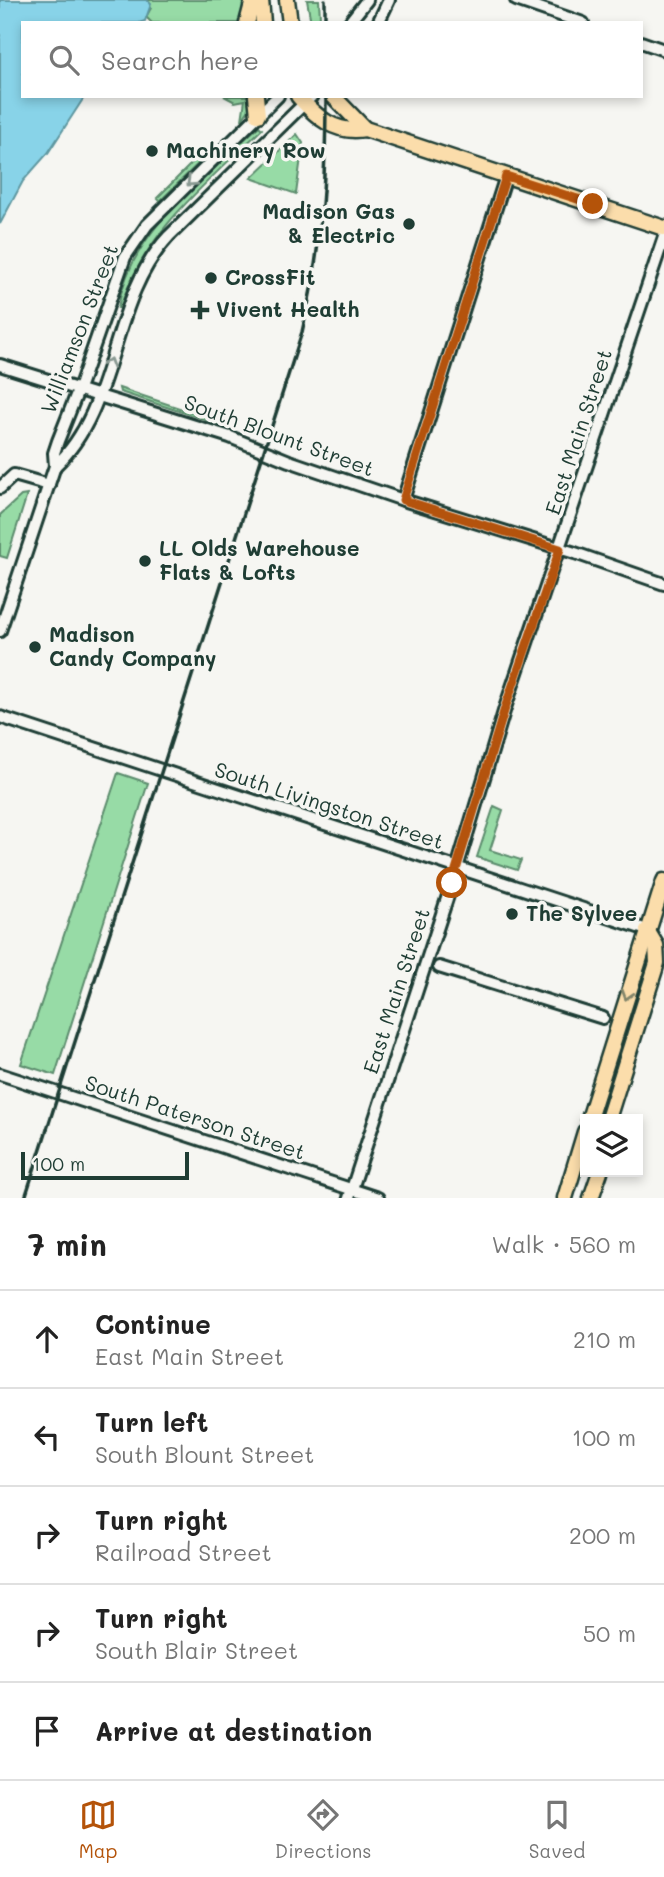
<!DOCTYPE html>
<meta charset="utf-8">
<style>
body{margin:0;font-family:Mali,sans-serif;background:#f6f6f6;color:#222}
.controls{position:absolute;right:21px;bottom:21px;display:grid;overflow:hidden;border-radius:0px;box-shadow:0 4px 10px #0003}
.controls button{width:63px;height:63px;display:grid;place-items:center;padding:0;border:0;border-bottom:2px solid #e0e0e0;background:#fff;color:#222;font:35px sans-serif}
.scale{position:absolute;left:21px;bottom:18px;width:168px;box-sizing:border-box;padding-left:7px;border:4px solid #1f3d34;border-top:0;font-size:19px;line-height:24px;white-space:nowrap;color:#1f3d34;-webkit-text-stroke:5px #f6f6f2;paint-order:stroke}
.stop{position:absolute;width:21px;height:21px;margin:-16px;border:5px solid #b45309;border-radius:50%;background:#fff}
.stop.end{background:#b45309;border-color:#fff;box-shadow:0 2px 7px #0008}
.list{margin:0;padding:0;list-style:none}
h2{display:flex;justify-content:space-between;align-items:center;height:91px;margin:0;padding:0 28px;font-size:30px}
h2 small{font-size:23px;font-weight:400;color:#767676}
.list li{display:grid;grid-template-columns:46px 1fr auto;gap:21px;align-items:center;box-sizing:border-box;height:98px;padding:0 28px;border-top:2px solid #e0e0e0}
.list b{display:block;font-size:26px;white-space:nowrap}
.list p{margin:0;font-size:23px;white-space:nowrap;color:#767676}
.list em{font-size:23px;font-style:normal;color:#767676}
.icon{flex:none;width:38px;height:38px;fill:none;stroke:currentColor;stroke-width:2;stroke-linecap:round;stroke-linejoin:round}
.map{position:relative;flex:none;width:664px;height:1198px;overflow:hidden}
.search{position:absolute;background:#fff;box-shadow:0 4px 10px #0003;left:21px;right:21px;top:21px;height:77px;display:flex;align-items:center;gap:18px;box-sizing:border-box;padding:0 24px;border-radius:0px;color:#767676;font-size:26px}
.sheet{height:581px;background:#fff}
nav{display:flex;justify-content:space-around;align-items:center;box-sizing:border-box;height:98px;border-top:2px solid #e0e0e0;background:#fff;font-size:19px;color:#767676}
nav a{display:grid;justify-items:center;gap:4px}
nav .on{color:#b45309}
.map>svg:first-child{display:block}
.green{fill:#97dba6;stroke:#5b8c6d;stroke-width:2}
.water{fill:#88d3e8;stroke:#5e97a0;stroke-width:2}
.lines{fill:none;stroke-linecap:round;stroke-linejoin:round}
.minor-casing{stroke:#1f3d34;stroke-width:16}
.major-casing{stroke:#1f3d34;stroke-width:19}
.minor{stroke:#f6f6f2;stroke-width:10}
.major{stroke:#fbddab;stroke-width:14}
.rail{stroke:#1f3d34;stroke-width:3.5}
.oneway{stroke:#8a9a93}
.oneway2{stroke:#82856a}
.route{stroke:#b45309;stroke-width:9}
.poi-dot{fill:#1f3d34;stroke:#f6f6f2;stroke-width:2.5}
.labels{text-anchor:middle;stroke-width:7;stroke-linejoin:round;paint-order:stroke}
.poi-label{font-size:21px;font-weight:bold;fill:#1f3d34;stroke:#f6f6f2;text-anchor:start}
.street-label{font-size:21px;fill:#1f3d34;stroke:#f6f6f2}
</style>
<div class="map">
<svg width="664" height="1198" viewBox="0 0 664 1198">
<rect width="100%" height="100%" fill="#f6f6f2"/>
<filter id="ink" filterUnits="userSpaceOnUse"><feTurbulence type="fractalNoise" baseFrequency=".0143" numOctaves="2"/><feDisplacementMap in="SourceGraphic" scale="14" xChannelSelector="R" yChannelSelector="G"/><feConvolveMatrix kernelMatrix="1 2 1 2 8 2 1 2 1" color-interpolation-filters="sRGB"/></filter>
<g filter="url(#ink)">
<!-- green -->
<g class="green">
<path d="M147,0H243L242,23H152L146,17L151,8Z"/>
<path d="M307,0H319L320,18L315,23H311Z"/>
<path d="M224,96H251L250,108L242,120L245,100L235,102Z"/>
<path d="M259,126L262,129C206,184 145,231 120,308H118C130,230 206,176 259,126Z"/>
<path d="M297,134L303,143L296,194L251,178Z"/>
<path d="M208,147L211,151L160,201L157,198Z"/>
<path d="M119,388L231,425L230,427L219,424L120,392Z"/>
<path d="M27,495L7,558L0,556V515L21,496Z"/>
<path d="M118,773L148,783L55,1075L21,1064Z"/>
<path d="M494,806L503,810L490,850L521,860L517,870L477,857Z"/>
</g>
<!-- water -->
<path class="water" d="M0,0H147L151,4L145,21L139,23H23V96H85L48,153L23,181L0,224Z"/>
<g class="lines">
<defs>
<g id="minor">
<path d="M516,0L583,23"/>
<path d="M349,23L367,0"/>
<path d="M378,23L389,0"/>
<path d="M641,42L664,50"/>
<path d="M0,365L230,437L289,461L403,500L575,553L664,584"/>
<path d="M55,466C119,407 108,301 169,236L312,96"/>
<path d="M0,488L14,475L49,485"/>
<path d="M403,500L506,176"/>
<path d="M0,631L55,466L54,453L58,441L81,383L125,257L147,225L278,96"/>
<path d="M0,717L647,930"/>
<path d="M439,967L603,1018"/>
<path d="M0,1074L378,1198"/>
<path d="M349,1198L457,868L505,708L664,237"/>
</g>
<g id="major">
<path d="M261,0L263,23"/>
<path d="M287,0L290,23"/>
<path d="M247,23L253,0"/>
<path d="M256,96L258,115"/>
<path d="M298,96C317,118 335,134 365,129L664,228"/>
<path d="M333,96L365,129"/>
<path d="M589,1119L664,881"/>
<path d="M608,1119L657,963L656,945L647,930"/>
<path d="M565,1198L585,1132"/>
<path d="M591,1198L600,1172"/>
</g>
</defs>
<!-- minor casing -->
<use href="#minor" class="minor-casing"/>
<!-- major casing -->
<use href="#major" class="major-casing"/>
<!-- minor -->
<use href="#minor" class="minor"/>
<!-- major -->
<use href="#major" class="major"/>
<!-- rail -->
<g class="rail">
<path d="M325,23V0"/>
<path d="M25,1198L302,332C321,253 326,177 326,96"/>
</g>
</g>
<!-- one-way arrows -->
<defs><path id="oneway-chevron" d="M-2-3.5L2.5 0L-2 3.5" fill="none" stroke-width="1.6" stroke-linecap="round" stroke-linejoin="round" transform="scale(1.75)"/></defs>
<g class="oneway">
<use href="#oneway-chevron" transform="translate(191 182) rotate(137)"/>
<use href="#oneway-chevron" transform="translate(109 363) rotate(-73)"/>
</g>
<use class="oneway2" href="#oneway-chevron" transform="translate(627 995) rotate(107)"/>
</g>
<g class="lines" filter="url(#ink)">
<!-- route -->
<path class="route" d="M452,883L505,708L560,549L403,500L506,176L593,204"/>
</g>
<!-- markers -->
<g class="poi-dot">
<circle cx="152" cy="151" r="7"/>
<circle cx="409" cy="224" r="7"/>
<circle cx="211" cy="278" r="7"/>
<path d="M196.5 299.5h7v7h7v7h-7v7h-7v-7h-7v-7h7z"/>
<circle cx="145" cy="561" r="7"/>
<circle cx="35" cy="647" r="7"/>
<circle cx="512" cy="914" r="7"/>
</g>
<g class="labels">
<!-- poi labels -->
<g class="poi-label">
<text x="166" y="158">Machinery Row</text>
<text x="395" y="219" text-anchor="end">Madison Gas<tspan x="395" dy="24">&amp; Electric</tspan></text>
<text x="225" y="285">CrossFit</text>
<text x="216" y="317">Vivent Health</text>
<text x="159" y="556">LL Olds Warehouse<tspan x="159" dy="24">Flats &amp; Lofts</tspan></text>
<text x="49" y="642">Madison<tspan x="49" dy="24">Candy Company</tspan></text>
<text x="526" y="921">The Sylvee</text>
</g>
<!-- street labels -->
<g class="street-label">
<text transform="translate(80 329) rotate(-69)" y="7">Williamson Street</text>
<text transform="translate(579 432) rotate(-72)" y="7">East Main Street</text>
<text transform="translate(279 436) rotate(20)" y="7">South Blount Street</text>
<text transform="translate(329 806) rotate(18)" y="7">South Livingston Street</text>
<text transform="translate(397 991) rotate(-72)" y="7">East Main Street</text>
<text transform="translate(195 1118) rotate(18)" y="7">South Paterson Street</text>
</g>
</g>
</svg>
<div class="controls">
<button><svg class="icon" aria-label="layers" viewBox="0 0 24 24"><path d="M12 4l9 5-9 5-9-5zM3 14l9 5 9-5"/></svg></button>
</div>
<div class="scale">100 m</div>
<div class="stop" style="left:452px;top:883px"></div>
<div class="stop end" style="left:593px;top:204px"></div>
<div class="search"><svg class="icon" aria-label="search" viewBox="0 0 24 24"><circle cx="10" cy="10" r="6"/><path d="M15 15l6 6"/></svg>Search here</div>
</div>
<section class="sheet">
<h2>7 min<small>Walk · 560 m</small></h2>
<ul class="list">
<li><svg class="icon" aria-label="ahead" viewBox="0 0 24 24"><path d="M12 20V5M6 11l6-6 6 6"/></svg><div><b>Continue</b><p>East Main Street</p></div><em>210 m</em></li>
<li><svg class="icon" aria-label="left" viewBox="0 0 24 24"><path d="M17 20v-9H6M10 6l-5 5 5 5"/></svg><div><b>Turn left</b><p>South Blount Street</p></div><em>100 m</em></li>
<li><svg class="icon" aria-label="right" viewBox="0 0 24 24"><path d="M7 20v-9h11M14 6l5 5-5 5"/></svg><div><b>Turn right</b><p>Railroad Street</p></div><em>200 m</em></li>
<li><svg class="icon" aria-label="right" viewBox="0 0 24 24"><path d="M7 20v-9h11M14 6l5 5-5 5"/></svg><div><b>Turn right</b><p>South Blair Street</p></div><em>50 m</em></li>
<li><svg class="icon" aria-label="arrive" viewBox="0 0 24 24"><path d="M6 21V4h12l-3 4 3 4H6"/></svg><div><b>Arrive at destination</b></div></li>
</ul>
</section>
<nav>
<a class="on"><svg class="icon" aria-label="map" viewBox="0 0 24 24"><path d="M3 6l6-2 6 2 6-2v14l-6 2-6-2-6 2zM9 4v14M15 6v14"/></svg>Map</a>
<a><svg class="icon" aria-label="directions" viewBox="0 0 24 24"><path d="M12 3l9 9-9 9-9-9zM9 14v-3h6M13 9l2 2-2 2"/></svg>Directions</a>
<a><svg class="icon" aria-label="saved" viewBox="0 0 24 24"><path d="M7 4h10v16l-5-4-5 4z"/></svg>Saved</a>
</nav>
